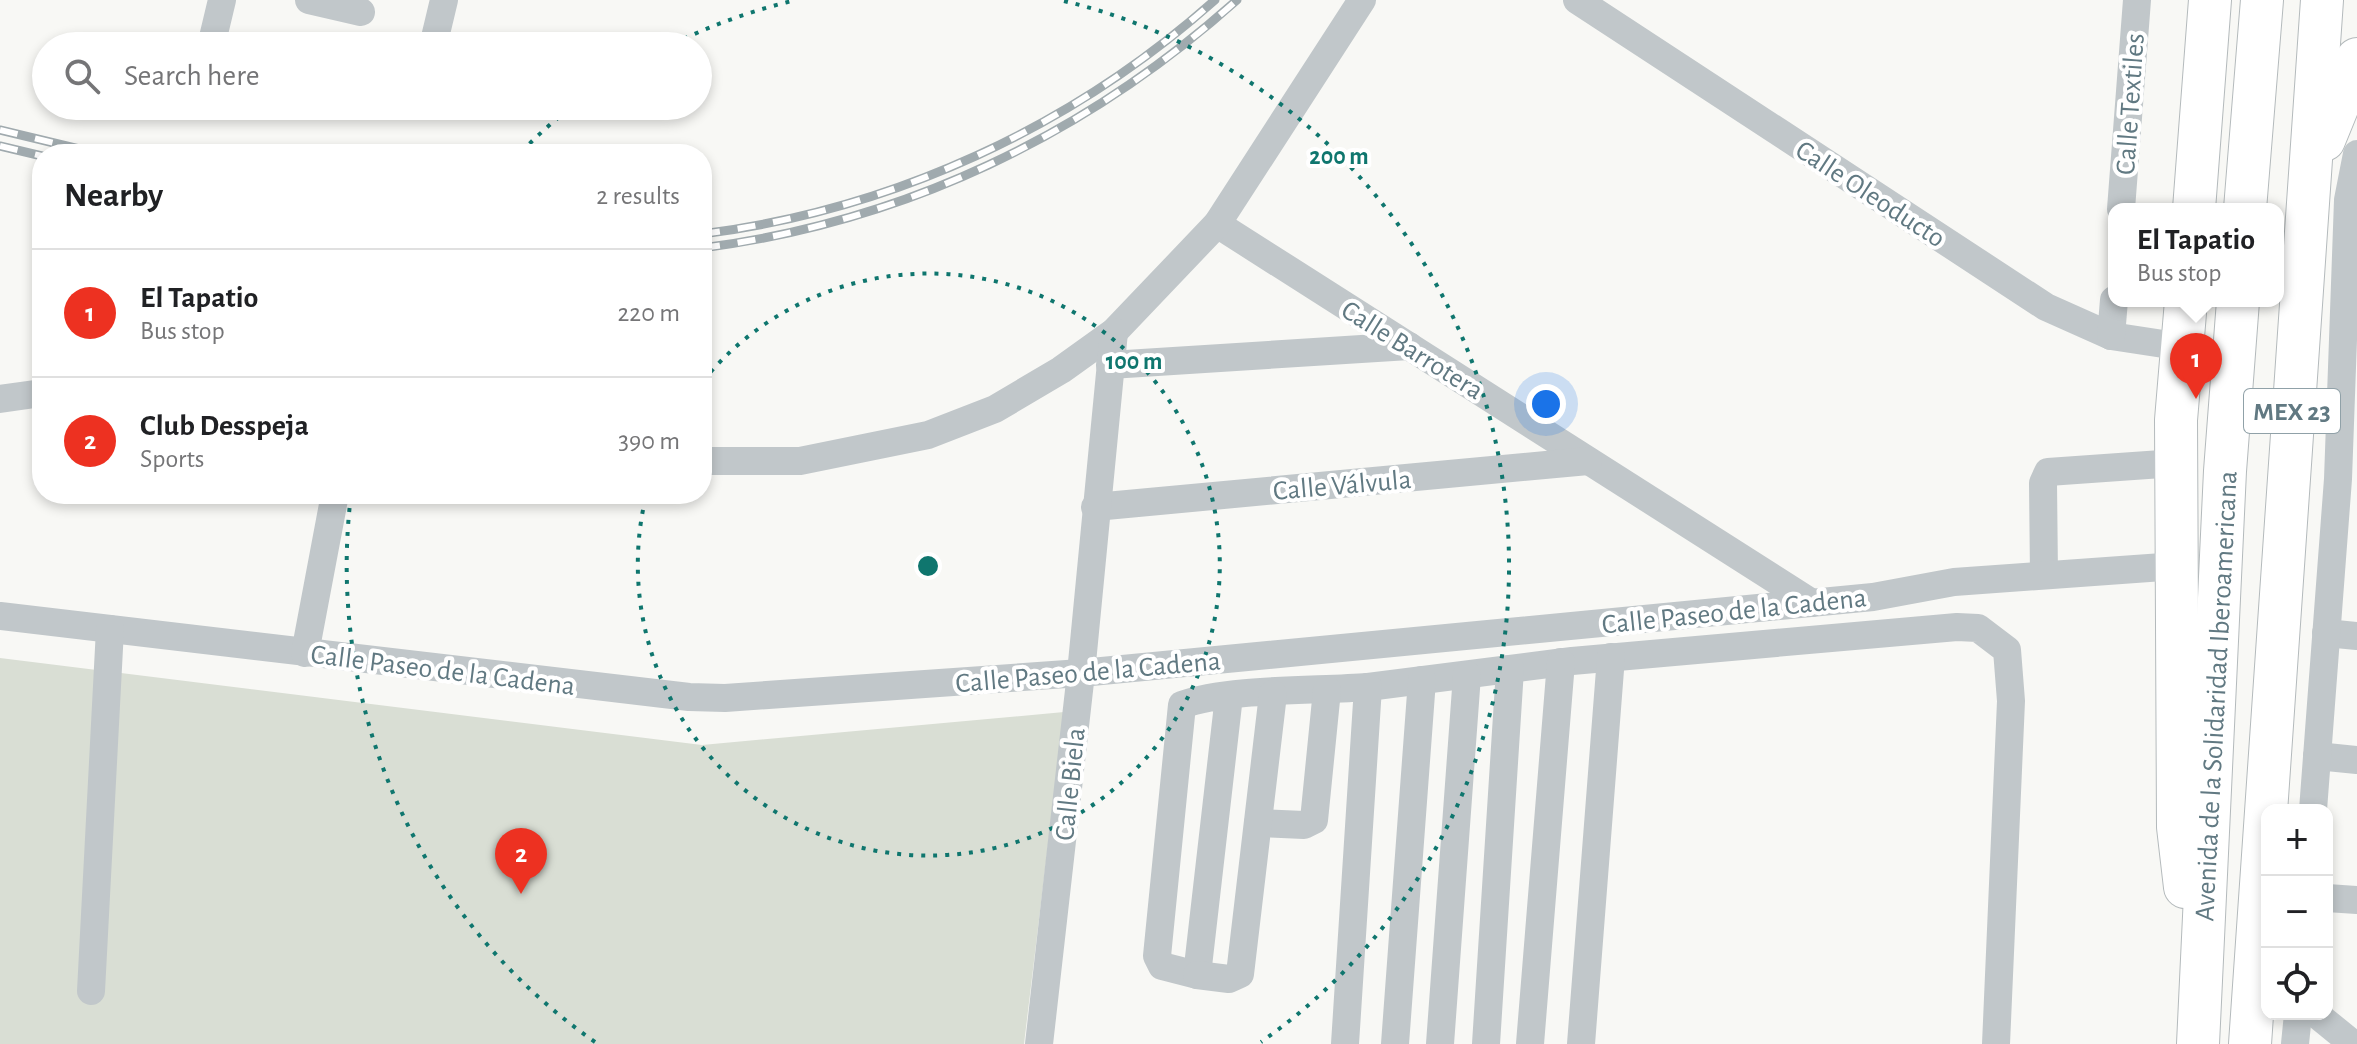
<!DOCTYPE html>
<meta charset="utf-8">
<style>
body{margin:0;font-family:"Alegreya Sans",sans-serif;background:#f2f2f2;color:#202124}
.controls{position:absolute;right:24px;bottom:24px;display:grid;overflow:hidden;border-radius:16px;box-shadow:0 4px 12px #0003}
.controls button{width:72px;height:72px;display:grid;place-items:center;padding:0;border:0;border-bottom:2px solid #e0e0e0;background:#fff;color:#202124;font:40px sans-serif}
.you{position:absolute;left:1546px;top:404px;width:28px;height:28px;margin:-20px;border:6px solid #fff;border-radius:50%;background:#1a73e8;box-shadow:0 0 0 12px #1a73e833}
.badge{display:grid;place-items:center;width:52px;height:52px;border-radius:50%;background:#ed3121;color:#fff;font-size:26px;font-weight:700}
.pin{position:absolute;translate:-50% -66px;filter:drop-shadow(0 2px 4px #0008)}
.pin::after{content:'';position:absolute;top:42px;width:28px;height:24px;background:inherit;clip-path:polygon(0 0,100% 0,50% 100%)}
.popup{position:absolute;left:2108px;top:203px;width:176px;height:104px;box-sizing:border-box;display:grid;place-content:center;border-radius:16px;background:#fff;filter:drop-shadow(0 2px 6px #0005);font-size:26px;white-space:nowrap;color:#757577}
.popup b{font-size:30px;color:#202124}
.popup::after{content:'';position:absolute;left:50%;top:100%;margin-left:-16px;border:16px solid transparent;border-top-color:#fff}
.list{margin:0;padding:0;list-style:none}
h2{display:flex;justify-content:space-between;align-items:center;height:104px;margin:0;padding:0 32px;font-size:34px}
h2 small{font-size:26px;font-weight:400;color:#757577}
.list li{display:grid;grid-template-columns:52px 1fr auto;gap:24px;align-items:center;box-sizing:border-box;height:128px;padding:0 32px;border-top:2px solid #e0e0e0}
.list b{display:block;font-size:30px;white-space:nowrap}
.list p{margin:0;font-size:26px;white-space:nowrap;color:#757577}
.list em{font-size:26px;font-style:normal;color:#757577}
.icon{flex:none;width:44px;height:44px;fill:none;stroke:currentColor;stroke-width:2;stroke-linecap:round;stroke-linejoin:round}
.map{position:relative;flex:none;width:2357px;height:1044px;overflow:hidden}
.search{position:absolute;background:#fff;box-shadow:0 4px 12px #0003;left:32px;top:32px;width:680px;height:88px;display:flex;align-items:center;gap:20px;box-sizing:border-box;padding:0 28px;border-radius:44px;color:#757577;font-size:30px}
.panel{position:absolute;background:#fff;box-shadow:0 4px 12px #0003;left:32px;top:144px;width:680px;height:360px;border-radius:32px}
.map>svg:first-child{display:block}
.green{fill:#d9ded4}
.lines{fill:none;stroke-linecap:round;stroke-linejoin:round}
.highway-casing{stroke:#b4babc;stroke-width:44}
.minor{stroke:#c1c7ca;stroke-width:28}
.highway{stroke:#fff;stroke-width:42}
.rail-casing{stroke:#a0aaae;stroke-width:9}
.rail{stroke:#fff;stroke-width:6;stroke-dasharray:18;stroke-linecap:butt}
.ring{fill:none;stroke:#0f766e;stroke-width:4;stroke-dasharray:4 8}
.labels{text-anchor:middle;stroke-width:8;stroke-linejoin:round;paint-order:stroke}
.shield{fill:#fff;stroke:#90a1a8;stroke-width:2}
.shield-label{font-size:26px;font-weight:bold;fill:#617982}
.street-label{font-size:28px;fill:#617982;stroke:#fff}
.centre{fill:#0f766e;stroke:#fff;stroke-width:4}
.ring-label{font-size:24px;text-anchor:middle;font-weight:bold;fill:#0f766e;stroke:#fff;stroke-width:8;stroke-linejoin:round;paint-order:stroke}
</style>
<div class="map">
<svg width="2357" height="1044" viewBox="0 0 2357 1044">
<rect width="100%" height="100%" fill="#f8f8f5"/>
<!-- green -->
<path class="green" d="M0,658L702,745L1064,712L1024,1044H0Z"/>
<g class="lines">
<defs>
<g id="highway">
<path d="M2324,140L2357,59"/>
<path d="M2194,209L2210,0"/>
<path d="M2245,209L2262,0"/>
<path d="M2185,887L2178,827L2176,420L2186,301"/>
<path d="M2198,1044L2225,471L2238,301"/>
<path d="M2250,1044L2322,0"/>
</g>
</defs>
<!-- highway casing -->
<use href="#highway" class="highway-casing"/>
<!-- minor -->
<g class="minor">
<path d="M309,0L361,12"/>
<path d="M1577,0L2046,307L2111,336L2183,347"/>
<path d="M211,46L222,0"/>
<path d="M433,46L444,0"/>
<path d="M2121,209L2137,0"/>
<path d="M1217,224L1812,603"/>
<path d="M2111,336L2114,300"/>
<path d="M1110,365L1409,346"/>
<path d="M0,399L42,393"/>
<path d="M702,461H800L928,435L995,409L1061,370L1114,332L1217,224L1362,0"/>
<path d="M1095,507L1588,461"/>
<path d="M2044,575L2043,483L2048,472L2176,463"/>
<path d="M0,616L689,697L725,698L1081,673L1873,597L1954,582L2177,566"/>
<path d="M2326,633L2357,636"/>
<path d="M305,653L335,494"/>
<path d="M1368,687L1572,661L1957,627L1978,628L2007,650L2011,701L1996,1044"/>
<path d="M1229,696L1197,975L1162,966L1157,956L1182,705C1228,688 1316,691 1368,687L1345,1044"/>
<path d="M2317,756L2357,760"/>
<path d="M2313,810L2338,479L2348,200L2357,154"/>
<path d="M1258,823L1304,825L1314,820L1327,690"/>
<path d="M2327,898L2357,900"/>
<path d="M1197,975L1229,979L1240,974L1273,694"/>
<path d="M91,991L110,629"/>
<path d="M2316,1014L2353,1044"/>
<path d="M1039,1044L1081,673L1114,332"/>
<path d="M1395,1044L1422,680"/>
<path d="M1440,1044L1467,675"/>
<path d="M1486,1044L1510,669"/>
<path d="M1530,1044L1561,662"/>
<path d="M1581,1044L1611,657"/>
<path d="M2295,1044L2298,1014"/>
</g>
<!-- highway -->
<use href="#highway" class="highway"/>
<defs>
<g id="rail">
<path d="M0,130L100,154"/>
<path d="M0,146L42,156"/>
<path d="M702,234C892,210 1073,127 1215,0"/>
<path d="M702,248C904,222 1086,135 1237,0"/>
</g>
</defs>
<!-- rail casing -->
<use href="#rail" class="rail-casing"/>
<!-- rail -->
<use href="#rail" class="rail"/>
</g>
<!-- distance rings -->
<g class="ring">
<path d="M703 381A291 291 0 1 1 646 496"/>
<path d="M595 1042A581 581 0 0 1 351 495M521 152A581 581 0 0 1 570 108M673 44A581 581 0 0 1 792 1M1064 1A581 581 0 0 1 1261 1042"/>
</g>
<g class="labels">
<!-- shield labels -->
<rect class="shield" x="2244" y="389" width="96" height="44" rx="6"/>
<g class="shield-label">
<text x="2292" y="420">MEX 23</text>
</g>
<!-- street labels -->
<g class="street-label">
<text transform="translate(2129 104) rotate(-86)" y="10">Calle Textiles</text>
<text transform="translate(1871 193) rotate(33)" y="10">Calle Oleoducto</text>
<text transform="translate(1413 349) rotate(32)" y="10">Calle Barrotera</text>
<text transform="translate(1342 484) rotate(-5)" y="10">Calle Válvula</text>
<text transform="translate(1734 610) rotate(-6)" y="10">Calle Paseo de la Cadena</text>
<text transform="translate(443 669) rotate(7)" y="10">Calle Paseo de la Cadena</text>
<text transform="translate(1088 671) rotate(-5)" y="10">Calle Paseo de la Cadena</text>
<text transform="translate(2215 696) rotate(-87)" y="10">Avenida de la Solidaridad Iberoamericana</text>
<text transform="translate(1069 784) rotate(-84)" y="10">Calle Biela</text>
</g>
</g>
<circle cx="928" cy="566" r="12" class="centre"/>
<g class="ring-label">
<text x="1339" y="164">200 m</text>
<text x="1134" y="369">100 m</text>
</g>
</svg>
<div class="controls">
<button>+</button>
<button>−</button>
<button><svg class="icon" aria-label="locate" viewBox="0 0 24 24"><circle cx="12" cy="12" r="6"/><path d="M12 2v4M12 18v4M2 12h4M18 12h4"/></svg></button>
</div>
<div class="you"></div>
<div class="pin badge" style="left:2196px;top:399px">1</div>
<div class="popup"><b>El Tapatio</b>Bus stop</div>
<div class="pin badge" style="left:521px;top:894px">2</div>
<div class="search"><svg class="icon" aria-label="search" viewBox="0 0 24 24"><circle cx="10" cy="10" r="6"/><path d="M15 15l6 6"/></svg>Search here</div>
<section class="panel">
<h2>Nearby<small>2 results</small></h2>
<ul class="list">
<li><span class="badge">1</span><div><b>El Tapatio</b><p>Bus stop</p></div><em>220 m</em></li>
<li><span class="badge">2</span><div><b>Club Desspeja</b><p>Sports</p></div><em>390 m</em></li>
</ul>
</section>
</div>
